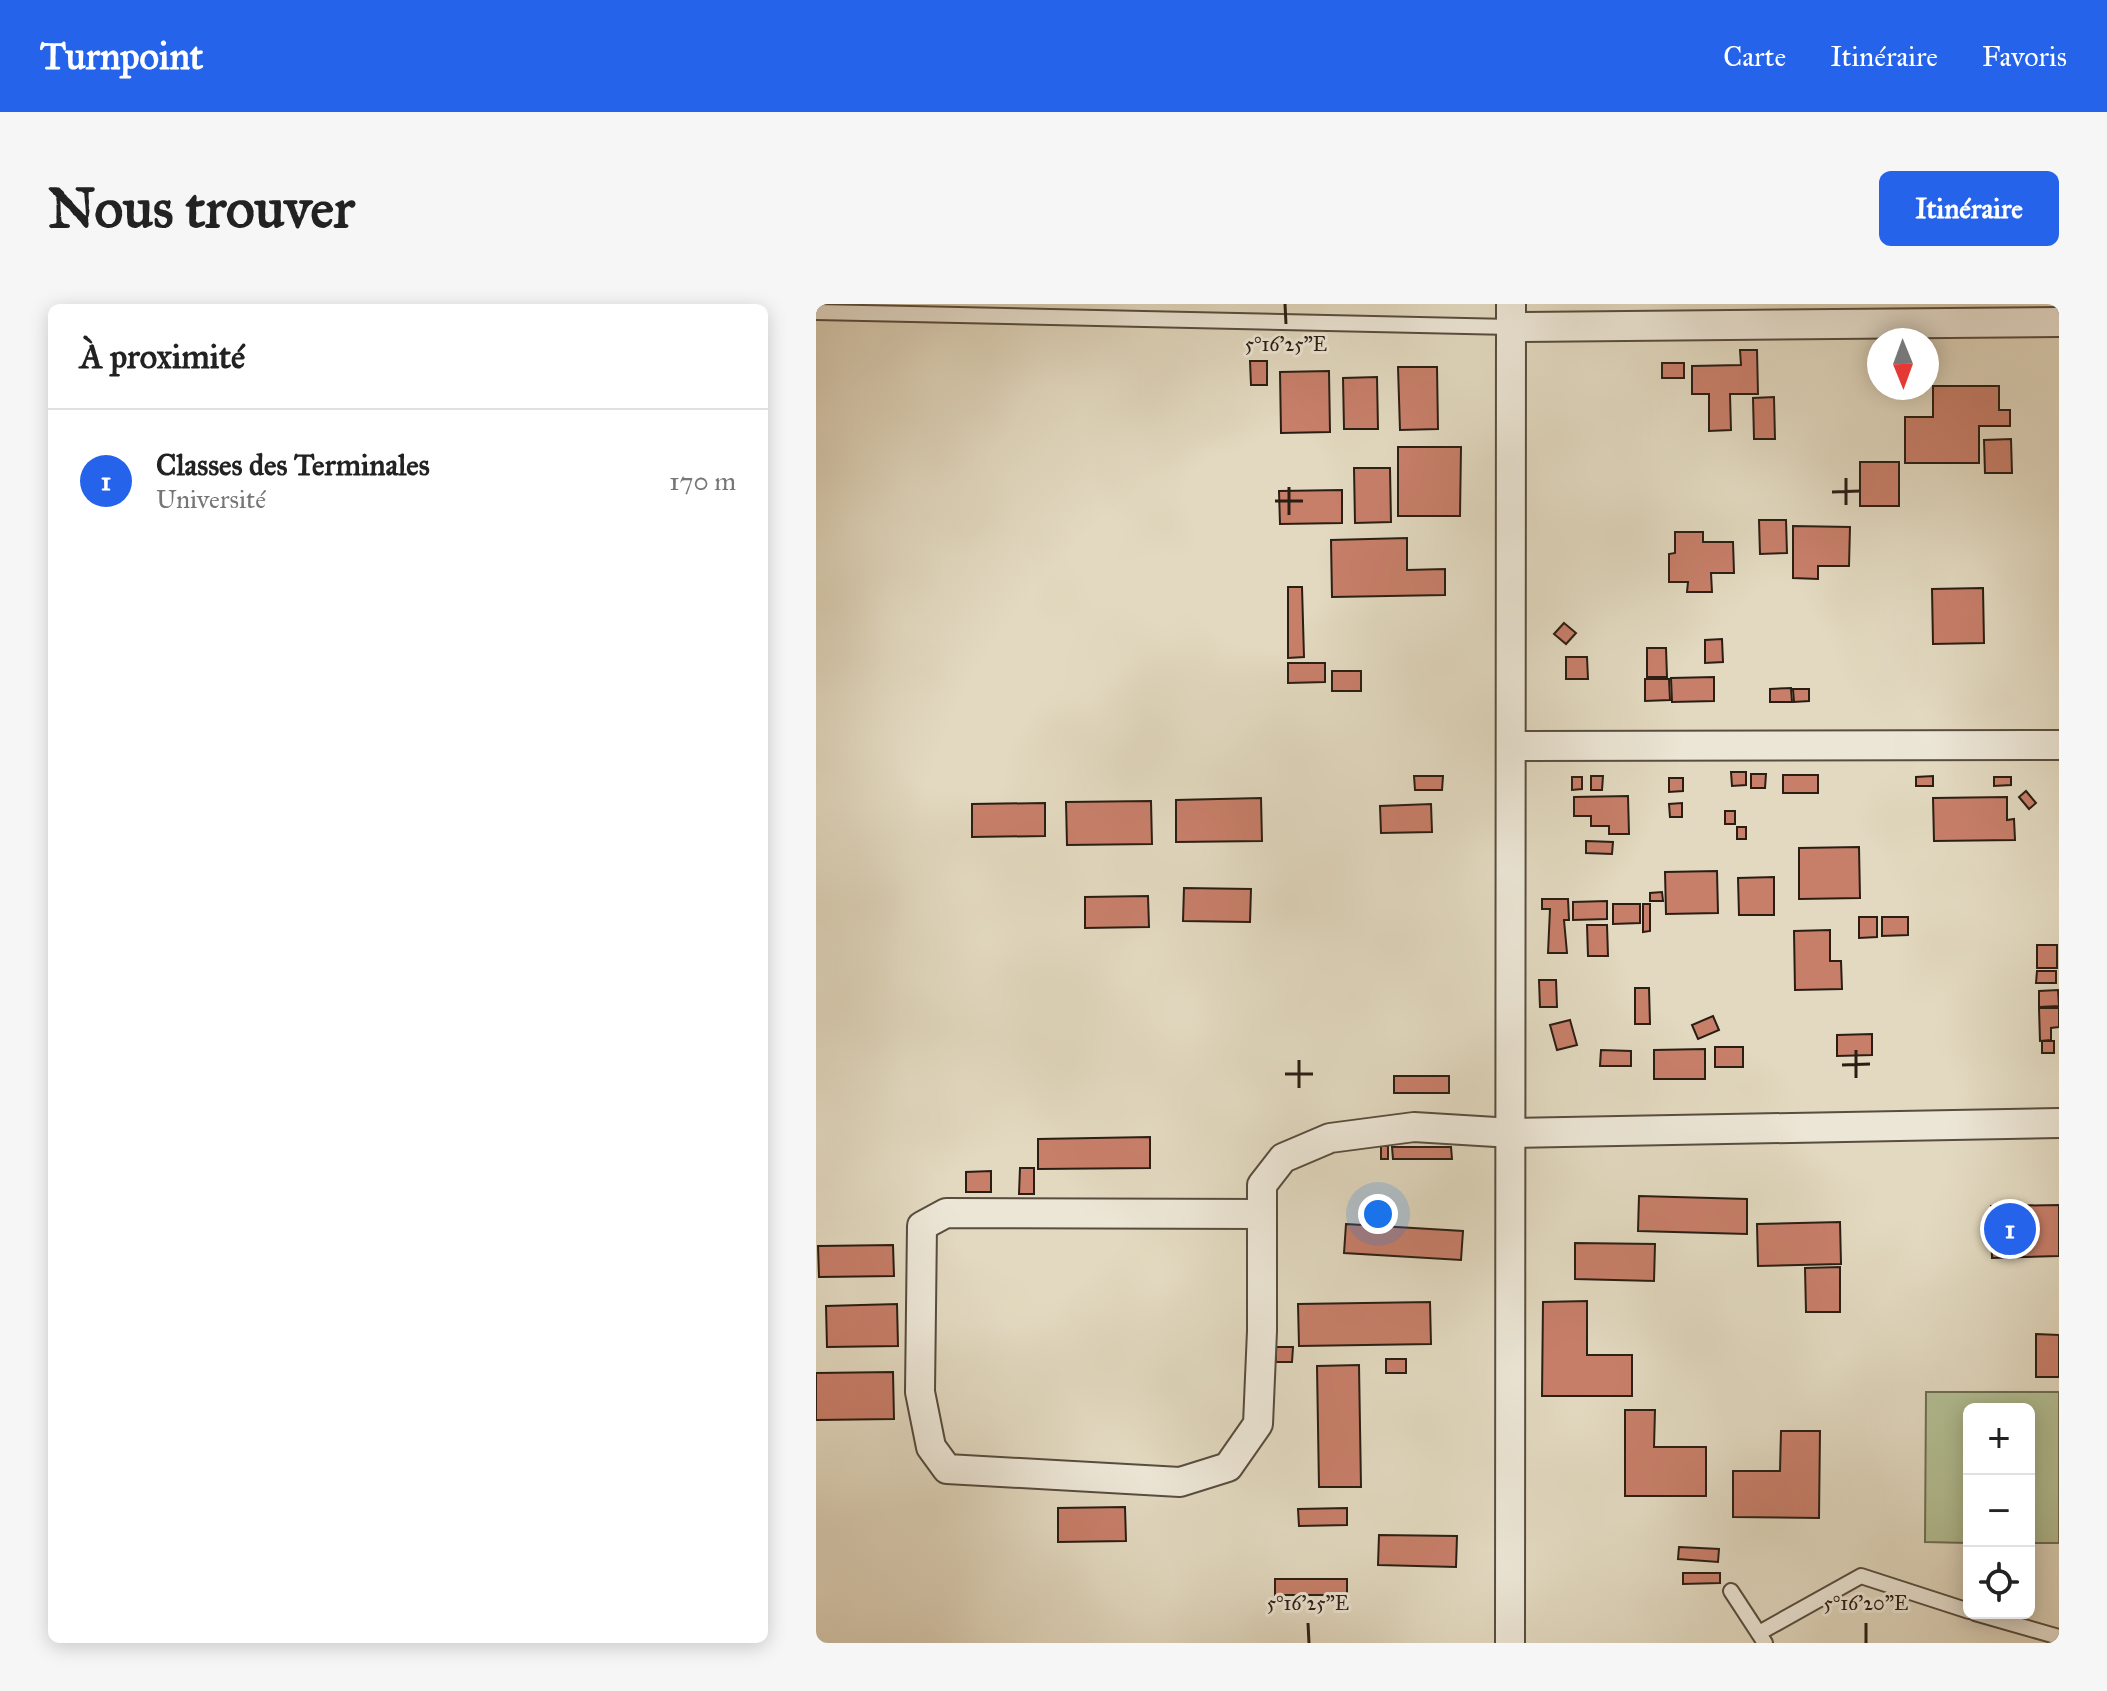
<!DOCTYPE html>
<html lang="fr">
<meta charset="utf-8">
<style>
body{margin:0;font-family:"IM FELL Great Primer",serif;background:#f6f6f6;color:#222}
.controls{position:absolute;right:24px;bottom:24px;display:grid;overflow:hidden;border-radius:12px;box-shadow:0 4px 20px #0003}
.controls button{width:72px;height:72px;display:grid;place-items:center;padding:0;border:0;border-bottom:2px solid #e0e0e0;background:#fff;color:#222;font:40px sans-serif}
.compass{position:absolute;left:1051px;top:24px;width:72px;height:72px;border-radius:50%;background:#fff;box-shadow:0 4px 20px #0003;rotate:179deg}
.you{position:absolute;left:562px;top:910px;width:28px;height:28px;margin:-20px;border:6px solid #fff;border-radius:50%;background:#1a73e8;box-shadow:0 0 0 12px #1a73e833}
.badge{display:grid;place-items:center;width:52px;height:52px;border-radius:50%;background:#2563eb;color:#fff;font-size:26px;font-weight:700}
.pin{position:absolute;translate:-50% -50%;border:4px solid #fff;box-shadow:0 2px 8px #0006}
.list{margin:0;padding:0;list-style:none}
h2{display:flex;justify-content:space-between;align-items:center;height:104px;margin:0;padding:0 32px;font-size:34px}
h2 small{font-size:26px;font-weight:400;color:#767676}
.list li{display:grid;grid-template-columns:52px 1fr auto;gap:24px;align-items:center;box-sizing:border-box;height:144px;padding:0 32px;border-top:2px solid #e0e0e0}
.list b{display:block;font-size:30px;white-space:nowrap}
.list p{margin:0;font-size:26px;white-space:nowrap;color:#767676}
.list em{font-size:26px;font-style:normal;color:#767676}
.icon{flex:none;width:44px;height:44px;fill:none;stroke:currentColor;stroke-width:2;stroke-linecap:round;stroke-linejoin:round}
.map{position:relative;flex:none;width:1243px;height:1339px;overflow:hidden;border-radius:12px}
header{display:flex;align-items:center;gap:48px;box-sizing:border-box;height:112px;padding:0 40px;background:#2563eb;color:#fff}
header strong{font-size:38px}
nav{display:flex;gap:44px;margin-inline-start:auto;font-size:28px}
.intro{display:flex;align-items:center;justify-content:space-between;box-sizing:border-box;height:192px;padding:0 48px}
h1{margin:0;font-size:56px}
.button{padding:20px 36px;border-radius:12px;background:#2563eb;color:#fff;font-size:28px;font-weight:700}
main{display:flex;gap:48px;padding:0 48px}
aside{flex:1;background:#fff;border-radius:12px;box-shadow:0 4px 20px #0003}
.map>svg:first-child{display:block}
.green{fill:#b3bf93;stroke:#6e6e54;stroke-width:2}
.building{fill:#c87f6a;stroke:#2a1e14;stroke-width:2}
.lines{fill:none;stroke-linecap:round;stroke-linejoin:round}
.service-casing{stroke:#584d3f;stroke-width:18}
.minor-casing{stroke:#584d3f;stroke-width:32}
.service{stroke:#ece6d6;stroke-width:14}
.minor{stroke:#ece6d6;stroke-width:28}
.ticks{fill:none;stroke:#2a1e14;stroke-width:3}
.ticks-label{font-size:20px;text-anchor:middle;fill:#2a1e14;stroke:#ece6d6;stroke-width:6;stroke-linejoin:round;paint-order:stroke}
</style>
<header>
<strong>Turnpoint</strong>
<nav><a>Carte</a><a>Itinéraire</a><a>Favoris</a></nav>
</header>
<div class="intro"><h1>Nous trouver</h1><a class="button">Itinéraire</a></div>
<main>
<aside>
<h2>À proximité<small></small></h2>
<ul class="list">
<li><span class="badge">1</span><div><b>Classes des Terminales</b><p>Université</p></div><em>170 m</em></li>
</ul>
</aside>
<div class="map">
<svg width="1243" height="1339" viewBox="0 0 1243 1339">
<rect width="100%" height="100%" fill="#e2d9c0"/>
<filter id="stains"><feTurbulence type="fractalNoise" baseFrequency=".0025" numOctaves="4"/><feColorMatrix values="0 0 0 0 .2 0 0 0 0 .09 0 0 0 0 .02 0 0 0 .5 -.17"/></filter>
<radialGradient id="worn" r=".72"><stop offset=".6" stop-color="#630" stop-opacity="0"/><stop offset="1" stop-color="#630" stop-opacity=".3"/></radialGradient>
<!-- green -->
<path class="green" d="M1110,1088H1243V1239H1213V1105H1153V1239L1109,1238Z"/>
<!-- building -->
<g class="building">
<path d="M924,46H941L942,90H914L915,126L893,127V90H876V62L925,61Z"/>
<path d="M434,57H451V81H435Z"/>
<rect x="846" y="59" width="22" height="15"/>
<path d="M582,63H621L622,125L584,126Z"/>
<path d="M513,67L514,128L465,129L464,68Z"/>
<path d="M561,73L562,125H528L527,74Z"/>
<path d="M1117,82H1183V106H1194V122H1163V159H1089V113H1117Z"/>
<path d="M958,93L959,135H938L937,94Z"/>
<path d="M1195,135L1196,169H1169L1168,136Z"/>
<path d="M582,143H645L644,212H582Z"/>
<rect x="1044" y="158" width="39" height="44"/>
<path d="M538,164H574L575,218L539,219Z"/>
<path d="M526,186V219L464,220L463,187Z"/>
<path d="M943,216H970L971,249L944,250Z"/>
<path d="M977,222L1034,223L1033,262H1002V275L977,274Z"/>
<path d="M859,228H887V238H917L918,269H895L896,288H871L872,278H853V250L859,249Z"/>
<path d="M591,234V266L629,265V291L516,293L515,236Z"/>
<path d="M472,283H486L488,353L472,354Z"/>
<path d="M1167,284L1168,339L1117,340L1116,285Z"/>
<path d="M748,319L760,329L750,340L738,330Z"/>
<path d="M906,335L907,358L889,359V336Z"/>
<path d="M831,344H850L851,373H831Z"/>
<path d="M750,353H771L772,375H750Z"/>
<path d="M472,359H509V378L472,379Z"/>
<rect x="516" y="367" width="29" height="20"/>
<path d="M898,373V397L856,398L855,374Z"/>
<path d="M829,375H853L854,396L829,397Z"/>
<path d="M975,384L976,398H954V385Z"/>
<path d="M977,385H993V397L978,398Z"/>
<path d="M915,468H930V481L916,482Z"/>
<path d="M935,470H950L949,484H935Z"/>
<rect x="967" y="471" width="35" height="18"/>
<path d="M598,472H627L626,486H599Z"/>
<path d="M775,472H787L786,486H775Z"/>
<path d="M1117,472V482H1100V473Z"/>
<path d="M756,473H766V485L756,486Z"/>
<path d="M1178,473H1195V481L1178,482Z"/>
<path d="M853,474H867V487L853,488Z"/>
<path d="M1210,487L1220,499L1213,505L1203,493Z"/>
<path d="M812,492L813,530H793V522H775V512H758V493Z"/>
<path d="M1191,493V516L1198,515L1199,536L1118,537L1117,494Z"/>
<path d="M445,494L446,537L360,538V496Z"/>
<path d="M335,497L336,540L251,541L250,498Z"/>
<path d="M229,499V532L156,533V500Z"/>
<path d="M866,499V513H854L853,500Z"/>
<path d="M615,500L616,528L565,529L564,502Z"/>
<rect x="909" y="507" width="10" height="13"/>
<rect x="921" y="523" width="9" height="12"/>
<path d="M770,537L797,538L796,550L770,549Z"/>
<path d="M1043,543L1044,594L983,595V544Z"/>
<path d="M901,567L902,609L850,610L849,568Z"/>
<path d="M958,573V611H923L922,574Z"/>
<path d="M368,584L435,585L434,618L367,617Z"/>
<path d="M846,588L847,597H834V589Z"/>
<path d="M332,592L333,623L269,624V593Z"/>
<path d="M726,595H752L753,616H748L751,649H732L734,605H726Z"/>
<path d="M791,597V615L757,616V598Z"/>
<path d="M797,600H824V619L797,620Z"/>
<path d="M827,600H834V627L827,628Z"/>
<path d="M1043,613H1061V633L1043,634Z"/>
<path d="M1066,613H1092V631L1066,632Z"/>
<path d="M771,621H791L792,652H772Z"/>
<path d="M1014,626V657H1025L1026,685L979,686L978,627Z"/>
<rect x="1221" y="641" width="20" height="23"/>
<path d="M1221,667H1240V679H1220Z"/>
<path d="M723,676H740L741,703H724Z"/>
<path d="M819,684H833L834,720H819Z"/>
<path d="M1242,686L1243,702L1223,703V687Z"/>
<path d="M1223,704H1243V723L1235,724V736L1224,737Z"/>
<path d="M897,712L903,726L882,735L876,721Z"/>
<path d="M754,716L761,741L741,746L734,721Z"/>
<path d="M1056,730V751L1021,752V731Z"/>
<rect x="1226" y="737" width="12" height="12"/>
<rect x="899" y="743" width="28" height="20"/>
<path d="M889,745V775H838V746Z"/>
<path d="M785,746L815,747V762H784Z"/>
<rect x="578" y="772" width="55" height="17"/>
<path d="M334,833V864L222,865V835Z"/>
<rect x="565" y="842" width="7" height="13"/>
<path d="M576,843H635L636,855H577Z"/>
<path d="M204,864H218V890H203Z"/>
<path d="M175,867V888H150V868Z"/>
<path d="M823,892L931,895V930L822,927Z"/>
<path d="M1243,901V952L1176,954L1175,902Z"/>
<path d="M1024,918L1025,960L942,962L941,920Z"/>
<path d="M530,920L647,927L645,956L528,949Z"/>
<path d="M759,939L839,940L838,977L759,975Z"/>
<path d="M77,941L78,972L3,973L2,942Z"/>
<path d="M1024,963V1008H990L989,964Z"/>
<path d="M771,997V1051H816V1092H726L727,998Z"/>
<path d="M614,998L615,1040L483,1042L482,1000Z"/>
<path d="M81,1000L82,1042L11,1043L10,1002Z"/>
<path d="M1220,1030L1243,1031V1073H1220Z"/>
<path d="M460,1043H477L476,1058H460Z"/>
<rect x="570" y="1055" width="20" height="14"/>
<path d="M543,1061L545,1183H503L501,1062Z"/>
<path d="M77,1068L78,1115L0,1116V1069Z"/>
<path d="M809,1106H839L838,1143H890V1192H809Z"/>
<path d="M965,1127H1004L1003,1214L917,1213V1167H964Z"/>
<path d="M309,1203L310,1237L242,1238V1204Z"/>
<path d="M531,1204V1221L483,1222L482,1205Z"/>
<path d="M563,1231L641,1232L640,1263L562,1261Z"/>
<path d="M863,1243L903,1245L902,1258L862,1255Z"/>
<path d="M867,1269H904V1279L867,1280Z"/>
<rect x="459" y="1275" width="72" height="16"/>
</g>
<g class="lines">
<defs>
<g id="service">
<path d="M0,8L695,23"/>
<path d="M915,1287L949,1339"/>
<path d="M1159,1309L1243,1333"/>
<path d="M943,1329L1045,1272L1153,1307"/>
</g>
<g id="minor">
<path d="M695,23L1243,18"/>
<path d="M696,442L1243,441"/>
<path d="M446,910L130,909L106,922L104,1088L115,1143L131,1165L364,1178L412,1163L442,1120L446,1027V881L467,854L514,834L598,823L696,829L1243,819"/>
<path d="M694,1339L695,0"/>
</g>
</defs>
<!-- service casing -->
<use href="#service" class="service-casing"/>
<!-- minor casing -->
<use href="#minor" class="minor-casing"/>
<!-- service -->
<use href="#service" class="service"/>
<!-- minor -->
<use href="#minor" class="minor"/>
</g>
<!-- ticks -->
<path class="ticks" d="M469,0L470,20M1030,174V201M473,183V211M1016,188L1044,187M459,197H487M1040,746V774M483,756V784M1026,761L1054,760M469,770H497M492,1319L493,1339M1050,1319V1339"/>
<g class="ticks-label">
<text x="470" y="47">5°16'25"E</text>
<text x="492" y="1306">5°16'25"E</text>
<text x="1050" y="1306">5°16'20"E</text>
</g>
<rect width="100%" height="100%" filter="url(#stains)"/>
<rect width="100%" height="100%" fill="url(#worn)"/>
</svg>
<div class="controls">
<button>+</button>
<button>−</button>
<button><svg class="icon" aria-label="locate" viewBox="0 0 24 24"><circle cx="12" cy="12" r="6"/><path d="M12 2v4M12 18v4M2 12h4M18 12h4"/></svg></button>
</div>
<svg class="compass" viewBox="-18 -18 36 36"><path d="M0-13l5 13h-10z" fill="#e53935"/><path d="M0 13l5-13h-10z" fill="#767676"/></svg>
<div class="you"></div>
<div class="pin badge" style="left:1194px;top:925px">1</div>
</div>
</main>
